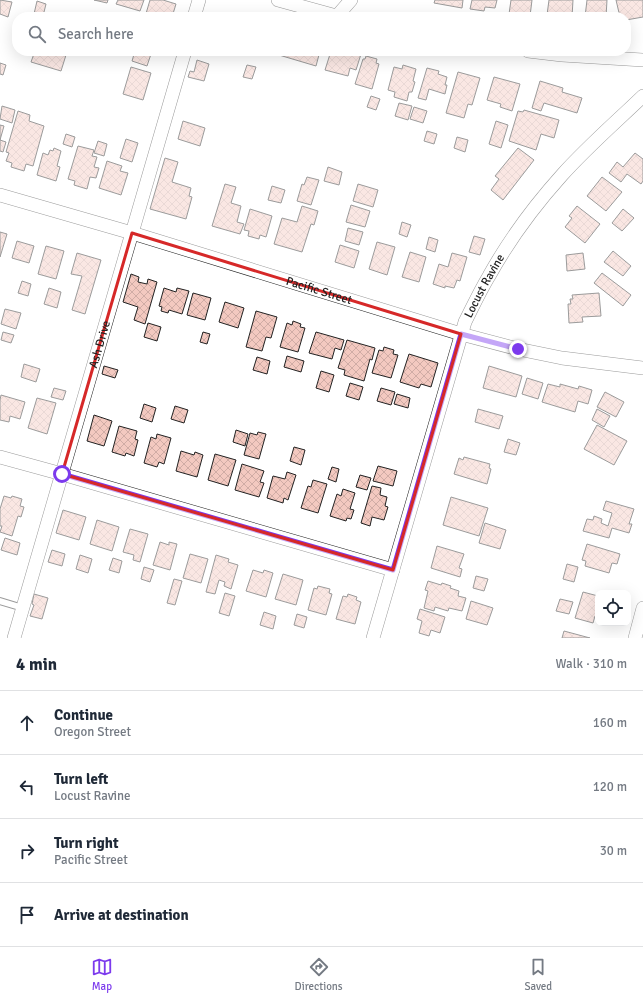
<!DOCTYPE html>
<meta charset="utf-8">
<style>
body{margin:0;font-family:Signika,sans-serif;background:#f2f2f3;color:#1f2937}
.controls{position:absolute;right:12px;bottom:12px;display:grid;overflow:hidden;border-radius:8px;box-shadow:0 4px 16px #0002}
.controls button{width:36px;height:36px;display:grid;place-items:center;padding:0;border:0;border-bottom:1px solid #e0e1e3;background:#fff;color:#1f2937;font:20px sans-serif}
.stop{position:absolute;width:12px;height:12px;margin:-9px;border:3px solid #7c3aed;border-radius:50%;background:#fff}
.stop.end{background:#7c3aed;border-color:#fff;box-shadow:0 1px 4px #0008}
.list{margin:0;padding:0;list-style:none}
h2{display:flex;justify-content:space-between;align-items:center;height:52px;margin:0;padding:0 16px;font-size:17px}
h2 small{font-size:13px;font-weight:400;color:#747a83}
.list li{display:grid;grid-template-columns:26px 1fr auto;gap:12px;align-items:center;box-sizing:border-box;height:64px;padding:0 16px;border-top:1px solid #e0e1e3}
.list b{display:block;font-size:15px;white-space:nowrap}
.list p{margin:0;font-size:13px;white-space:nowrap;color:#747a83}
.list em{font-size:13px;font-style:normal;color:#747a83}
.icon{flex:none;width:22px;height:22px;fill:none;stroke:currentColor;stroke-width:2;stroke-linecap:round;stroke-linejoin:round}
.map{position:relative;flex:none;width:643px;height:638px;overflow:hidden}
.search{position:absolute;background:#fff;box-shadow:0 4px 16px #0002;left:12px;right:12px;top:12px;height:44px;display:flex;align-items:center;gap:10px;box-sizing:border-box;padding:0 14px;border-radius:16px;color:#747a83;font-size:15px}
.sheet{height:308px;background:#fff}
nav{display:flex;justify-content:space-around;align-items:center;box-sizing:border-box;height:56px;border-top:1px solid #e0e1e3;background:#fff;font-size:11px;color:#747a83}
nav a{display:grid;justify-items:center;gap:2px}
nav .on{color:#7c3aed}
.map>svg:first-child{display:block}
.building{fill:url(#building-cross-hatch);stroke:#222}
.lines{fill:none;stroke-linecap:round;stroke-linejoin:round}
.service-casing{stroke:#222;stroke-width:8}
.minor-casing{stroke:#222;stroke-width:14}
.service{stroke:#fff;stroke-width:6}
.minor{stroke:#fff;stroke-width:13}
.route{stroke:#7c3aed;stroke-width:5}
.marked{fill:none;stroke:#d62828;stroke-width:3;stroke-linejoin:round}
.labels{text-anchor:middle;stroke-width:3;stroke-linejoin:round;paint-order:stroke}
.street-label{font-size:12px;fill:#222;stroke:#fff}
</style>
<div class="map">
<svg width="643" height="638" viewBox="0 0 643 638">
<defs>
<pattern id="building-cross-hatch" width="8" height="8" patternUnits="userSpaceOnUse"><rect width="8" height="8" fill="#f3c9c0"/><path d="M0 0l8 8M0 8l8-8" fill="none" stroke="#d0aca5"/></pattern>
</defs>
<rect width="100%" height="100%" fill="#fff"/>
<!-- building -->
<g class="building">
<path d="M0,0L12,2L8,17L0,14Z"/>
<path d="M94,0H108L107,3Z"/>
<path d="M118,0H144L140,11L116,4Z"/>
<path d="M150,0H163L176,4L172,17H145Z"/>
<path d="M435,0H463L462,8L434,3Z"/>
<path d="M472,0H497L495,8L485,7L484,11L470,9Z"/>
<path d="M511,0H532L530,16L509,14Z"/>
<path d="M549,0H573L572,17H559V15H547Z"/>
<path d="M587,0H607L606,17H585Z"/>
<path d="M616,0H643V17L626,20V17H620Z"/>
<path d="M37,1L46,4L43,16L34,14Z"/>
<path d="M35,51H53L66,55L61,71L31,62Z"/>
<path d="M135,51H152L147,66L132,61Z"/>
<path d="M207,51H223L221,55Z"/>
<path d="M244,51H255L254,54Z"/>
<path d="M281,51H320L316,66L279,55Z"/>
<path d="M331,51H352L361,54L356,70L350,68L348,76L325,70Z"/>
<path d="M366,56L377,59L376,63L379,64L372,89L355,84L363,59H365Z"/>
<path d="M197,60L209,64L204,81L188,77L190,71L194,72Z"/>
<path d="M0,63L6,65L3,75L0,74Z"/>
<path d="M247,65L256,67L252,79L243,77Z"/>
<path d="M403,65L416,69L413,81L415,82L412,92H409L407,101L394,97L395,92L388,90L394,67L402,69Z"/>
<path d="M131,67L151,73L143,100L123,94Z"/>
<path d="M427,68L439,71L438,74L447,77L445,85H447L445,94L429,89L426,100L418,98Z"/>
<path d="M458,72L480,78L472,105L468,104L464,118L446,113Z"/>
<path d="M494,77L520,84L512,111L500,107L501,104L487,100Z"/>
<path d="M540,81L563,88L562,92L582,98L577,113L544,103L541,111L532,108Z"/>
<path d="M371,96L380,99L376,110L367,107Z"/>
<path d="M399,103L412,106L408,120L395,116Z"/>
<path d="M2,106L15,110L12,123L0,119Z"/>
<path d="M414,107L427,111L423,123L410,119Z"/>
<path d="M524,110L559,120L554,138L541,134L536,150L509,141L518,111L523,112Z"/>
<path d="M18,111L30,115L29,121L44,126L33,166L26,164L24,171L11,167L12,163L6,161L9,153L6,152Z"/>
<path d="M183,121L205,128L200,146L178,139Z"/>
<path d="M496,121L508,125L501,148L489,144Z"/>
<path d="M0,125L4,126L0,140L6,142L3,152L0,151Z"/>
<path d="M427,131L437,134L434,144L424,141Z"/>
<path d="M66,134L75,137L72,147L63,144Z"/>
<path d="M457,137L468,140L465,152L454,148Z"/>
<path d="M126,139L138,143L132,162L120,158Z"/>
<path d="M98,141L107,144L104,156L94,153Z"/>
<path d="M78,146L94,150L92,156L97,157L94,167L99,168L96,178L90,177L87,189L74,185L75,181L68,179Z"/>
<path d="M54,148L61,151L57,166L60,167L56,181L37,175L43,153L48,155L50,150L53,151Z"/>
<path d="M518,148L534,160L503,200L491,190L499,179L495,176Z"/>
<path d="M635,153L643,159V181L641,184L627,174L621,182L609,173L617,162L623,167Z"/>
<path d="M165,158L178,162L172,182L191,188L189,196L192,197L186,219L150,209Z"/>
<path d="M107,161L122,166L120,171L128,173L121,195L99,188Z"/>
<path d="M328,167L342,172L339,185L324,181Z"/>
<path d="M307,177L319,180L311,205L297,201L302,184L304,185Z"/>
<path d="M602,177L622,192L606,211L587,196Z"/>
<path d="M225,184L236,187L231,203L241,206L237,222L244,224L240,234L212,226Z"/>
<path d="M358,184L378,190L373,207L353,201Z"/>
<path d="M272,186L285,190L281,203L268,200Z"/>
<path d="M351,205L370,211L365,227L346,222Z"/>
<path d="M302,206L318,211L314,225L311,224L302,252L274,244L282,218L297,222Z"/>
<path d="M577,206L600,224L585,243L565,227L572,218L569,216Z"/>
<path d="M250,209L272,216L266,237L260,235L259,239L248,236L249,231L244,230Z"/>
<path d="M623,209L634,218L622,231L612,223Z"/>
<path d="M402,222L411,225L407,237L399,234Z"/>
<path d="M348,228L363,232L359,245L345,241Z"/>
<path d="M0,232L7,234L0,257Z"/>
<path d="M474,236L485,239L480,255L469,252Z"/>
<path d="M429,237L438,240L435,252L426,249Z"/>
<path d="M17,241L34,246L29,263L12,258Z"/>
<path d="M377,242L395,247L387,275L369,269Z"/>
<path d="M340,245L359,251L354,268L335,262Z"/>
<path d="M46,246L64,251L56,279L38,274Z"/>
<path d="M613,251L631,266L623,276L604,262Z"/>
<path d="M410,252L426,257L419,282L402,277Z"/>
<path d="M77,253L101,260L85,314L72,310L82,276L71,274Z"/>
<path d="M452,253L467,257L460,281L457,280L454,288L445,286V288L433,284L439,264L448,267Z"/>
<path d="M583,253L585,269L567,271L566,255Z"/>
<path d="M602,273L631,295L623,306L594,283Z"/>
<path d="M131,274L139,277L138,282L147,284L148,279L157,282L145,324L134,320L138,307L123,302Z"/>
<path d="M22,281L31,284L28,296L18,293Z"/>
<path d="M49,288L61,292L57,308L44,304Z"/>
<path d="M164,288L176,292L177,288L189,291L182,314L169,310L168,313L161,311L162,307L159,306Z"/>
<path d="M193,293L211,298L205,320L187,315Z"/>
<path d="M599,293L601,316L582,317L583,322L569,323L568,304H571L570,299H573L572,295Z"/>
<path d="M225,302L244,308L238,328L219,322Z"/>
<path d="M5,309L21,313L16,329L1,324Z"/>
<path d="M256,311L277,317L271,338L266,337L262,351L246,347Z"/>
<path d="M293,321L301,324L300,327L305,328L298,352L280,347L287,323L292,325Z"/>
<path d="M148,323L161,327L157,341L144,337Z"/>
<path d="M3,332L14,335L11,343L1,340Z"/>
<path d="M203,332L210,334L207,344L200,342Z"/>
<path d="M316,332L344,340L341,350L335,348L332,359L309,353Z"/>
<path d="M347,340L375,348L372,360L370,359L364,381L344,375L345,370L338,368Z"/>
<path d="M384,347L394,350L393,354L398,355L391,378L372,373L379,350L383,351Z"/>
<path d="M409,354L438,363L431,387L421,384L419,388L400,382Z"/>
<path d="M287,356L304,361L301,372L284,367Z"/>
<path d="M257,357L270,361L267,374L253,370Z"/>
<path d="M24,364L40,369L36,382L21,377Z"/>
<path d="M104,366L118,370L115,378L102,374Z"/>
<path d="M489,366L522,376L516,397L483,388Z"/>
<path d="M321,371L334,375L329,392L316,388Z"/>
<path d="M527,378L543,383L538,399L522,394Z"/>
<path d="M350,383L363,387L359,400L346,396Z"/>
<path d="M548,384L560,387V384L578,389L579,386L592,390L588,404L578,401L575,412L542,402Z"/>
<path d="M54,388L66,391L63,400L51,397Z"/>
<path d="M381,388L395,392L391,405L377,401Z"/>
<path d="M605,392L624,402L616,417L597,407Z"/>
<path d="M397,394L410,398L408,408L394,404Z"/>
<path d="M1,395L25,402L20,419L10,416L9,422L0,420V400Z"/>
<path d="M37,398L56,403L47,434L28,428Z"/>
<path d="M144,404L156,408L152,422L140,418Z"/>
<path d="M175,406L188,410L184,423L171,419Z"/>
<path d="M478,409L503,416L499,429L475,422Z"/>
<path d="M597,409L610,416L604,427L592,420Z"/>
<path d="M94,415L112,421L104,446L87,441Z"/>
<path d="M597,425L627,441L614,465L584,449Z"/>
<path d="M119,426L137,431L135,439L138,440L134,456L126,453L125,456L112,452Z"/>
<path d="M236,430L248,434L245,446L233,442Z"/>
<path d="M258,432L266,434L259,459L244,455L250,433L257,435Z"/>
<path d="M157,434L171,438L164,464L159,462L157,467L144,463L151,437L156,439Z"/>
<path d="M508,439L520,443L516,455L504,452Z"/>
<path d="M294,447L305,450L301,465L290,461Z"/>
<path d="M181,451L194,455L195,452L203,455L197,477L176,471Z"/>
<path d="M215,454L236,460L228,486L208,480Z"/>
<path d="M464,457L490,464L489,468L491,469L487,484L454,474L459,458L463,460Z"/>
<path d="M242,464L264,471L260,482L264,483L259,497L235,490Z"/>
<path d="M378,466L397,471L393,486L373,481Z"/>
<path d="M332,467L339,469L336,482L328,479Z"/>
<path d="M287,472L296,475L288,500L284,498L283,503L267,498L273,476L285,479Z"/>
<path d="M360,475L371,478L367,490L356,487Z"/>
<path d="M313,480L327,484L318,513L301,508L308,486L311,487Z"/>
<path d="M372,486L381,488L380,495L387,497L385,506L388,507L384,520L372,517L370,526L361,523Z"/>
<path d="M343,489L355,493L350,509L354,510L351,519L347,518L346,521L330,516L337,494L341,496Z"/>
<path d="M4,496L11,498L12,496L22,499L20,506L24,507L21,517L18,516L12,536L0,532L2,526H0V509Z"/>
<path d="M451,497L488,508L479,536L443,525Z"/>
<path d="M606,501L634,509L629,524H632L629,533L612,528L609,538L583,531L587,519L593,520L594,516L602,519L601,523L608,526L612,513L603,510Z"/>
<path d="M63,510L86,517L79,540L56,533Z"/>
<path d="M97,520L119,527L112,551L90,544Z"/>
<path d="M485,523L506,530L500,549L479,543Z"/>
<path d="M130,529L148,534L140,562L133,560L134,555L123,552Z"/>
<path d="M5,538L20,543L17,555L1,550Z"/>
<path d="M160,542L169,545V542L177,544L170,570L153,565Z"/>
<path d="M587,544L620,554L617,564L612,563L609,573L585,566L586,561L582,560Z"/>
<path d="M437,546L464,554L459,568L462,569L460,577L431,568Z"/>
<path d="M52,550L65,554L62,566L48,562Z"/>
<path d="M190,554L208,559L201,583L183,578Z"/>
<path d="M80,555L92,559L88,573L76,569Z"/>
<path d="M216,555L229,559L228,562L238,565L231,589L224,586L225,582L219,580L215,594L206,592Z"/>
<path d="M113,558L122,561L119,573L109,570Z"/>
<path d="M567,564L578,567L574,582L563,579Z"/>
<path d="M144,567L154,570L150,582L141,579Z"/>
<path d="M253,570L263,573L264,570L273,573L266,597L246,591Z"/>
<path d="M283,574L303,580L296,605L275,599Z"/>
<path d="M476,576L488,579L484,591L473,588Z"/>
<path d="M174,579L182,581L175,605L167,603Z"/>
<path d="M428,581L441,585L442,583L451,586L450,588L459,591L458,596L466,598L462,611L449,608L448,611L435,607L434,611L424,608L428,591L425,590Z"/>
<path d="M318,586L330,589L329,593L332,594L326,615L308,610L314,588L317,589Z"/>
<path d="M583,592L598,596V616H595L593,623L575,618Z"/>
<path d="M225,593L235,596L229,616L219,613Z"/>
<path d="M34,594L48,598L42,619L30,616L34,605L32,604Z"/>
<path d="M348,594L357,597L356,600L361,602L355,624L336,619L343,596L347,597Z"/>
<path d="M560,599L573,602L569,614L556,611Z"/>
<path d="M471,601L493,608L487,625L466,619Z"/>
<path d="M420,609L445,617L440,633L431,630L429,636L419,633L422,621L417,619Z"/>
<path d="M264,612L276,616L273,629L260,625Z"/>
<path d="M297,614L307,617L304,628L294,625Z"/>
<path d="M564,631L590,638H562Z"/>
</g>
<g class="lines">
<defs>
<path id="service" d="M0,601L23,608"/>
<g id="minor">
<path d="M278,0L340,17"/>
<path d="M337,16L351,0"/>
<path d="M194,17L199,0"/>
<path d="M528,51L562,55L643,60"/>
<path id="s1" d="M0,195L132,233L461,334L518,349L562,358L643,368"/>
<path d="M0,457L62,474L393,570"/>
<path id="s2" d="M14,638L185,51"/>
<path id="s3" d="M373,638L465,322C473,306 480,291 489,276C509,240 535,205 562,175C587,147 616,122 643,96"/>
<path d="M635,638L643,608"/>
</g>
</defs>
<!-- service casing -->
<use href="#service" class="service-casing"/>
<!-- minor casing -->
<use href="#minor" class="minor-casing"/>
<!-- service -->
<use href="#service" class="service"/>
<!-- minor -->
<use href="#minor" class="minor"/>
</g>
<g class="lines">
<!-- route -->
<path class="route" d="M62,474L393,570L461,334L518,349"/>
</g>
<!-- marked area -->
<path d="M0 0H643V638H0ZM132,233L461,334L393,570L62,474Z" fill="#fff" fill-opacity=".55" fill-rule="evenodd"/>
<path class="marked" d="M132,233L461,334L393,570L62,474Z"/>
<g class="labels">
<!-- street labels -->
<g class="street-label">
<text dy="4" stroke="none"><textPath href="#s3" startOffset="370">Locust Ravine</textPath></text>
<text dy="4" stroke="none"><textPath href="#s1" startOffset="333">Pacific Street</textPath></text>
<text dy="4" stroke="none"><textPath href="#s2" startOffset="306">Ash Drive</textPath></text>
</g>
</g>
</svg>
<div class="controls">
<button><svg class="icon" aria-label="locate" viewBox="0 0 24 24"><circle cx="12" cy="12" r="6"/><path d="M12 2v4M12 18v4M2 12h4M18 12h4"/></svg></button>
</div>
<div class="stop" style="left:62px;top:474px"></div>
<div class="stop end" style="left:518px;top:349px"></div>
<div class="search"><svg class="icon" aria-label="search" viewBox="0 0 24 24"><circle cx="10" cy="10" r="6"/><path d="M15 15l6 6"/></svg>Search here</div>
</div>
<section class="sheet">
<h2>4 min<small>Walk · 310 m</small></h2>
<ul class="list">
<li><svg class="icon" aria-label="ahead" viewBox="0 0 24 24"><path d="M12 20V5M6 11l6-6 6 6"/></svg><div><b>Continue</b><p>Oregon Street</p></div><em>160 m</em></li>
<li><svg class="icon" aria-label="left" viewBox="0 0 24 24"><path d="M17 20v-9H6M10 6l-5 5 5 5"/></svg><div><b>Turn left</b><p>Locust Ravine</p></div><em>120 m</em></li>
<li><svg class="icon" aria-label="right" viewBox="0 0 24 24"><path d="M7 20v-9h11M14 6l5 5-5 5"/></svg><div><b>Turn right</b><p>Pacific Street</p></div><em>30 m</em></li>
<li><svg class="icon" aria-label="arrive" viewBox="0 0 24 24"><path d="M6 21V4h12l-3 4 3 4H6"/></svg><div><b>Arrive at destination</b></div></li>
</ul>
</section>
<nav>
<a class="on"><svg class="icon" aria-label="map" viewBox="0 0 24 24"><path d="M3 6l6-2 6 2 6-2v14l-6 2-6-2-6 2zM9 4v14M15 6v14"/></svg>Map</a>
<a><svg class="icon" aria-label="directions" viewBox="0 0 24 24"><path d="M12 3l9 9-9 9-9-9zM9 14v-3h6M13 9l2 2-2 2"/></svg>Directions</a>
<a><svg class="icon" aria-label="saved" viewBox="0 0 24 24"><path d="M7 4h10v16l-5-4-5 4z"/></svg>Saved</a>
</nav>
